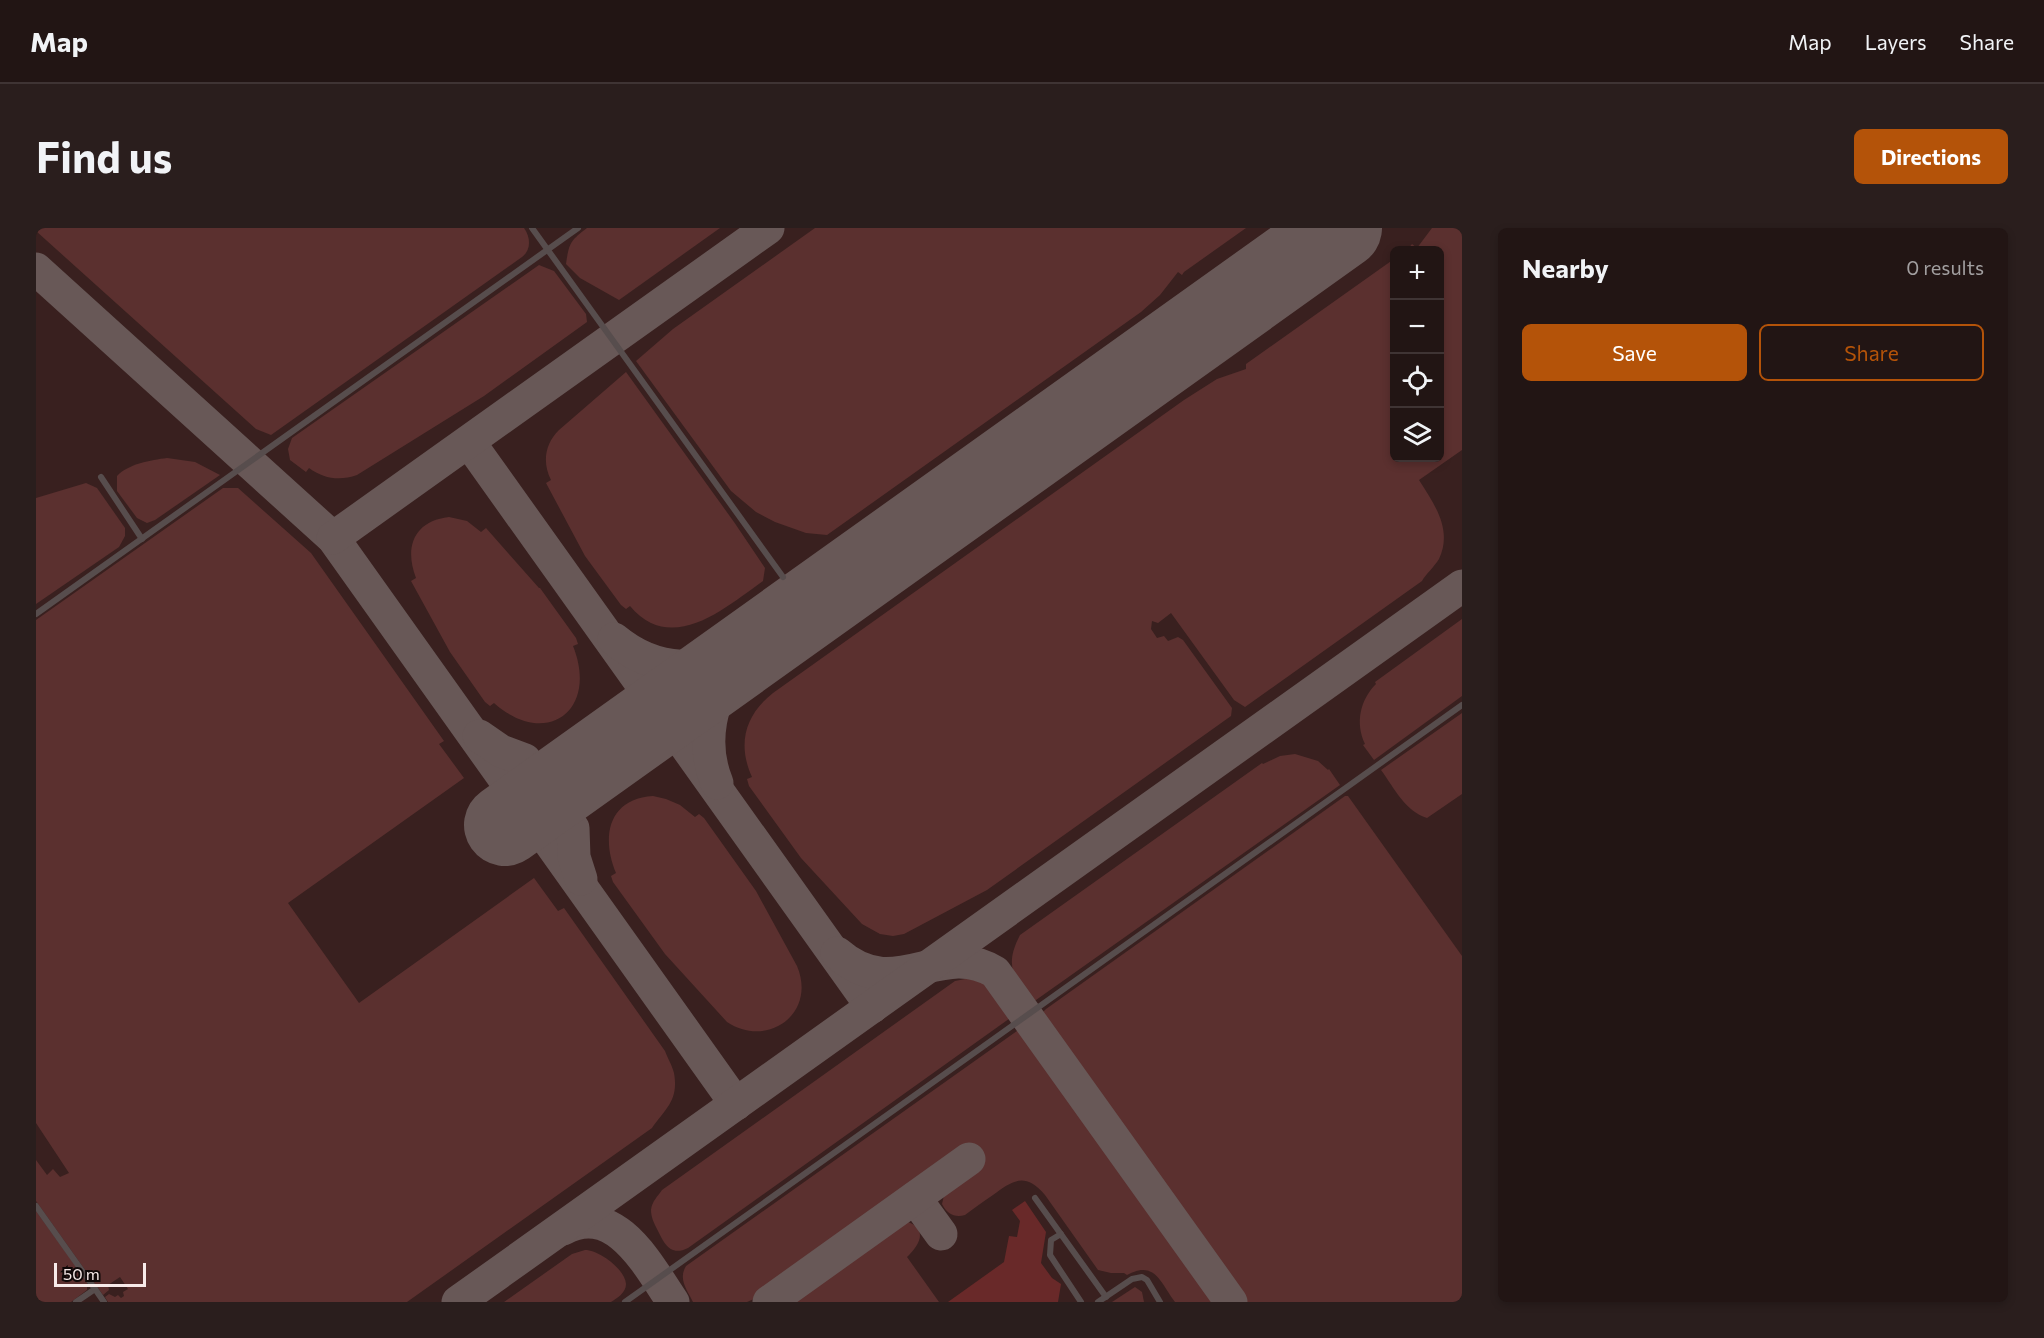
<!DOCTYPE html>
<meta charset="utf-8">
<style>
body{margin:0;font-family:Commissioner,sans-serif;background:#2a1e1d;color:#f1f3f6}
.controls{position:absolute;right:18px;top:18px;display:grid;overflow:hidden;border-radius:9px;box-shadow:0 3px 9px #0003}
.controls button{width:54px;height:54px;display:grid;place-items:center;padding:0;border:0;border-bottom:2px solid #3f3434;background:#221514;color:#f1f3f6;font:30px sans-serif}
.scale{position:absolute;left:18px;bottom:15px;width:92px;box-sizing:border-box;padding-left:6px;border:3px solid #f7eae9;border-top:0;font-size:16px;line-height:21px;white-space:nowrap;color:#f7eae9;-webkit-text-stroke:4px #100808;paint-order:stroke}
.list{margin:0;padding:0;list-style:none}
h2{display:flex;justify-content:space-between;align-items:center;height:78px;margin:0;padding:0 24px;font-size:26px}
h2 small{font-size:20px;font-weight:400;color:#a29fa0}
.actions{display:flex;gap:12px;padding:18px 24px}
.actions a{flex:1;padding:14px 0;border:2px solid #b45309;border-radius:9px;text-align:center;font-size:21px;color:#b45309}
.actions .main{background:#b45309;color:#fff}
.icon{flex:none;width:33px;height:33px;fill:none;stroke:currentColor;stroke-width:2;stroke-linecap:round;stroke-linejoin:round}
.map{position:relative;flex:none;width:1426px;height:1074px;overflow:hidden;border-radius:9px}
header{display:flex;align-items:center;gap:36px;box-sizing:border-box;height:84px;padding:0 30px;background:#221514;border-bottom:2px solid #3f3434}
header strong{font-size:28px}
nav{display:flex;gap:33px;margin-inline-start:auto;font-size:21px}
.intro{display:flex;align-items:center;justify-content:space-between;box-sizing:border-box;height:144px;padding:0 36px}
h1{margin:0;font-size:42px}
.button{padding:15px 27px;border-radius:9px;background:#b45309;color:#fff;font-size:21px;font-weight:700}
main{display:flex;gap:36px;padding:0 36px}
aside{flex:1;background:#221514;border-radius:9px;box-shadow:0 3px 9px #0003}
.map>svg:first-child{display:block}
.built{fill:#39201f;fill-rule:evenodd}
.green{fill:#5b302f}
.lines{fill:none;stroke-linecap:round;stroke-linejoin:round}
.taxiway{stroke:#685857;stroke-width:33}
.runway{stroke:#685857;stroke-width:82}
.building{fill:#692929}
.lane{stroke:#574d4d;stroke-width:6}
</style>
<header>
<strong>Map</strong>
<nav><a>Map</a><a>Layers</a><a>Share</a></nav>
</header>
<div class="intro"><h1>Find us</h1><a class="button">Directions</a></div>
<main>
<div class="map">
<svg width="1426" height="1074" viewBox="0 0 1426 1074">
<rect width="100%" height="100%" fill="#2d1c1b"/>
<!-- built -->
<path class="built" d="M0,0H1426V1074H0ZM1358,22H1404V230H1358Z"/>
<!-- green -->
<g class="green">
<path d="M0,0H488C495,10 495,22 486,29L235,207L220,201L0,3Z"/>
<path d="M551,0H684L583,72L544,50L530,36C533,15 534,13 551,0Z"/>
<path d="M779,0H1210L1148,44L1146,47L1142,44L1124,67L1105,84L791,307L770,305L739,294L720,284L695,263L600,133L637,101Z"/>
<path d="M1396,0H1426V222L1383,252C1398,276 1417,301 1403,331C1398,339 1390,346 1386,353L1209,479L1198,472L1135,385L1122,395L1116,393L1115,401L1121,410L1128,408L1132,413L1142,409L1147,412L1196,480L1195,488L951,662L868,706L857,708L844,706L826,696L765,630L713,558L711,551L716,549C701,516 709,487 737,465L1148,172L1181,151L1210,141V136L1358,31V230H1404V22H1371L1376,16L1381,20Z"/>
<path d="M503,37L518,43L550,86L551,94L448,168L321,247C304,253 288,251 273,240L270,244L254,232L252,221L256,210Z"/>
<path d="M590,144L698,294L729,340L727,353C690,379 636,428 594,378L590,381L585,377L549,328L510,255L515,252C506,234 509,216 523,202Z"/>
<path d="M131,230L159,234L184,247L119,292L111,295L101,290L81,263V248C92,236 115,232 131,230Z"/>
<path d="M50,255L61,260L89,300V308L83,319L0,376V270Z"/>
<path d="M187,260H202L275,325L408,513L403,516L428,550L252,675L323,775L498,650L522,683L528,680L629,823C631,829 636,837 638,845C643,873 629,881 616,900L371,1074H72L69,1069L73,1066L79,1069L82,1067L85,1070L88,1068L87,1064L92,1061L84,1049L72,1057L73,1062L67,1067L0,973V932L11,947L17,941L24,949L33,945L0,895V392Z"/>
<path d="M413,289L431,293L445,304L450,300L503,360H504L540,410L542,416L537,418C563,483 510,521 458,475L454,478L449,474L414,424L375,353L380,350C368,319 378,293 413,289Z"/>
<path d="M1426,391V468L1338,532L1327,517L1329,516C1319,495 1324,472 1340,456L1339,454Z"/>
<path d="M1426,485V566L1391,590C1369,583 1359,561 1345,542Z"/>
<path d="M1259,526L1282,533L1292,542L1293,541L1304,557L1000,772L995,774C976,748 969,736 984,707L1226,535L1227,536L1244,528Z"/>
<path d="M617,568L630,571L644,577L659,589L663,586L668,590L720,663L761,738C781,785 732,821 691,794L629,726L577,654L575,648L580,645C565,609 572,571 617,568Z"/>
<path d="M1309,568H1312L1426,728V1074H1208L1004,787L1010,781Z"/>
<path d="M929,751C954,750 965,766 978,785L977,788L652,1020C634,1029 628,1015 621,1001C618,995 615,989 615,982C616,973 622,968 626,962L919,753Z"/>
<path d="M988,798L1184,1074H1139C1124,1054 1119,1032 1091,1047L1088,1045H1075L1062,1042L1009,967C989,944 977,952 957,967C947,974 938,980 929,987C919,990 911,986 906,976L910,959L942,936L930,920L720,1070L711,1074H657C651,1062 642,1051 650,1038Z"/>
<path d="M0,983L51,1054V1062L35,1074H0Z"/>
<path d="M869,993C893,1000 884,1017 871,1029L903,1074H748L858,995Z"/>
<path d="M549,1022C563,1022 589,1041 590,1056C590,1065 581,1070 575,1074H468L536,1026Z"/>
<path d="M1099,1059L1106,1064L1108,1074H1076Z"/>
</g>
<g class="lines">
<!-- taxiway -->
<g class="taxiway">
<path d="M0,41L297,310L700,876"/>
<path d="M433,214L836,779"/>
<path d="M297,310L732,0"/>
<path d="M578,411C620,446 669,446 714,419"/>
<path d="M443,508L465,523L489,532"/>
<path d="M681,555C665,516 673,469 702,438C713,425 728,416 742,407C764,390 787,374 809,358"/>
<path d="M537,600L538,629L545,651"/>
<path d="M801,725C860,777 903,710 959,744L1195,1074"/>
<path d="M879,970L905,1006"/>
<path d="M527,1001C580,972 613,1039 637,1074"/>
<path d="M422,1074L1426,358"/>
<path d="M733,1074L933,931"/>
</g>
<!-- runway -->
<path class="runway" d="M469,597L1305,0"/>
</g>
<!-- building -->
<path class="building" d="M989,973L1010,1004L1005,1035L1016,1050L1025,1056L1022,1074H912L968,1034L973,1008L981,1009L984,993L976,982Z"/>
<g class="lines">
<!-- lane -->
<g class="lane">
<path d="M496,0L747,349"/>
<path d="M65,249L106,311"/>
<path d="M0,386L542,0"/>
<path d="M999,970L1070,1069"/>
<path d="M0,978L59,1061L40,1074"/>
<path d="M1025,1006L1015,1012L1014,1027L1045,1074"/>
<path d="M59,1061L68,1074"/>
<path d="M589,1074L1426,477"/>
<path d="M1062,1074L1096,1051L1106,1049L1111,1052L1124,1074"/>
</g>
</g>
</svg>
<div class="controls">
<button>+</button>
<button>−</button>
<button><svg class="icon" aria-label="locate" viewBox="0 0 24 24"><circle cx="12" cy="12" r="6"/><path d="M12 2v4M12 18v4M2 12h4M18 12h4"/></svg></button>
<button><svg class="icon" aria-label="layers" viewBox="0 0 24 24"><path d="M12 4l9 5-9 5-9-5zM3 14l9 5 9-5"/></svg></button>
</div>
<div class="scale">50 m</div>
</div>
<aside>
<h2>Nearby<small>0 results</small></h2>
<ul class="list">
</ul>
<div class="actions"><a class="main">Save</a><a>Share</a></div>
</aside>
</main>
